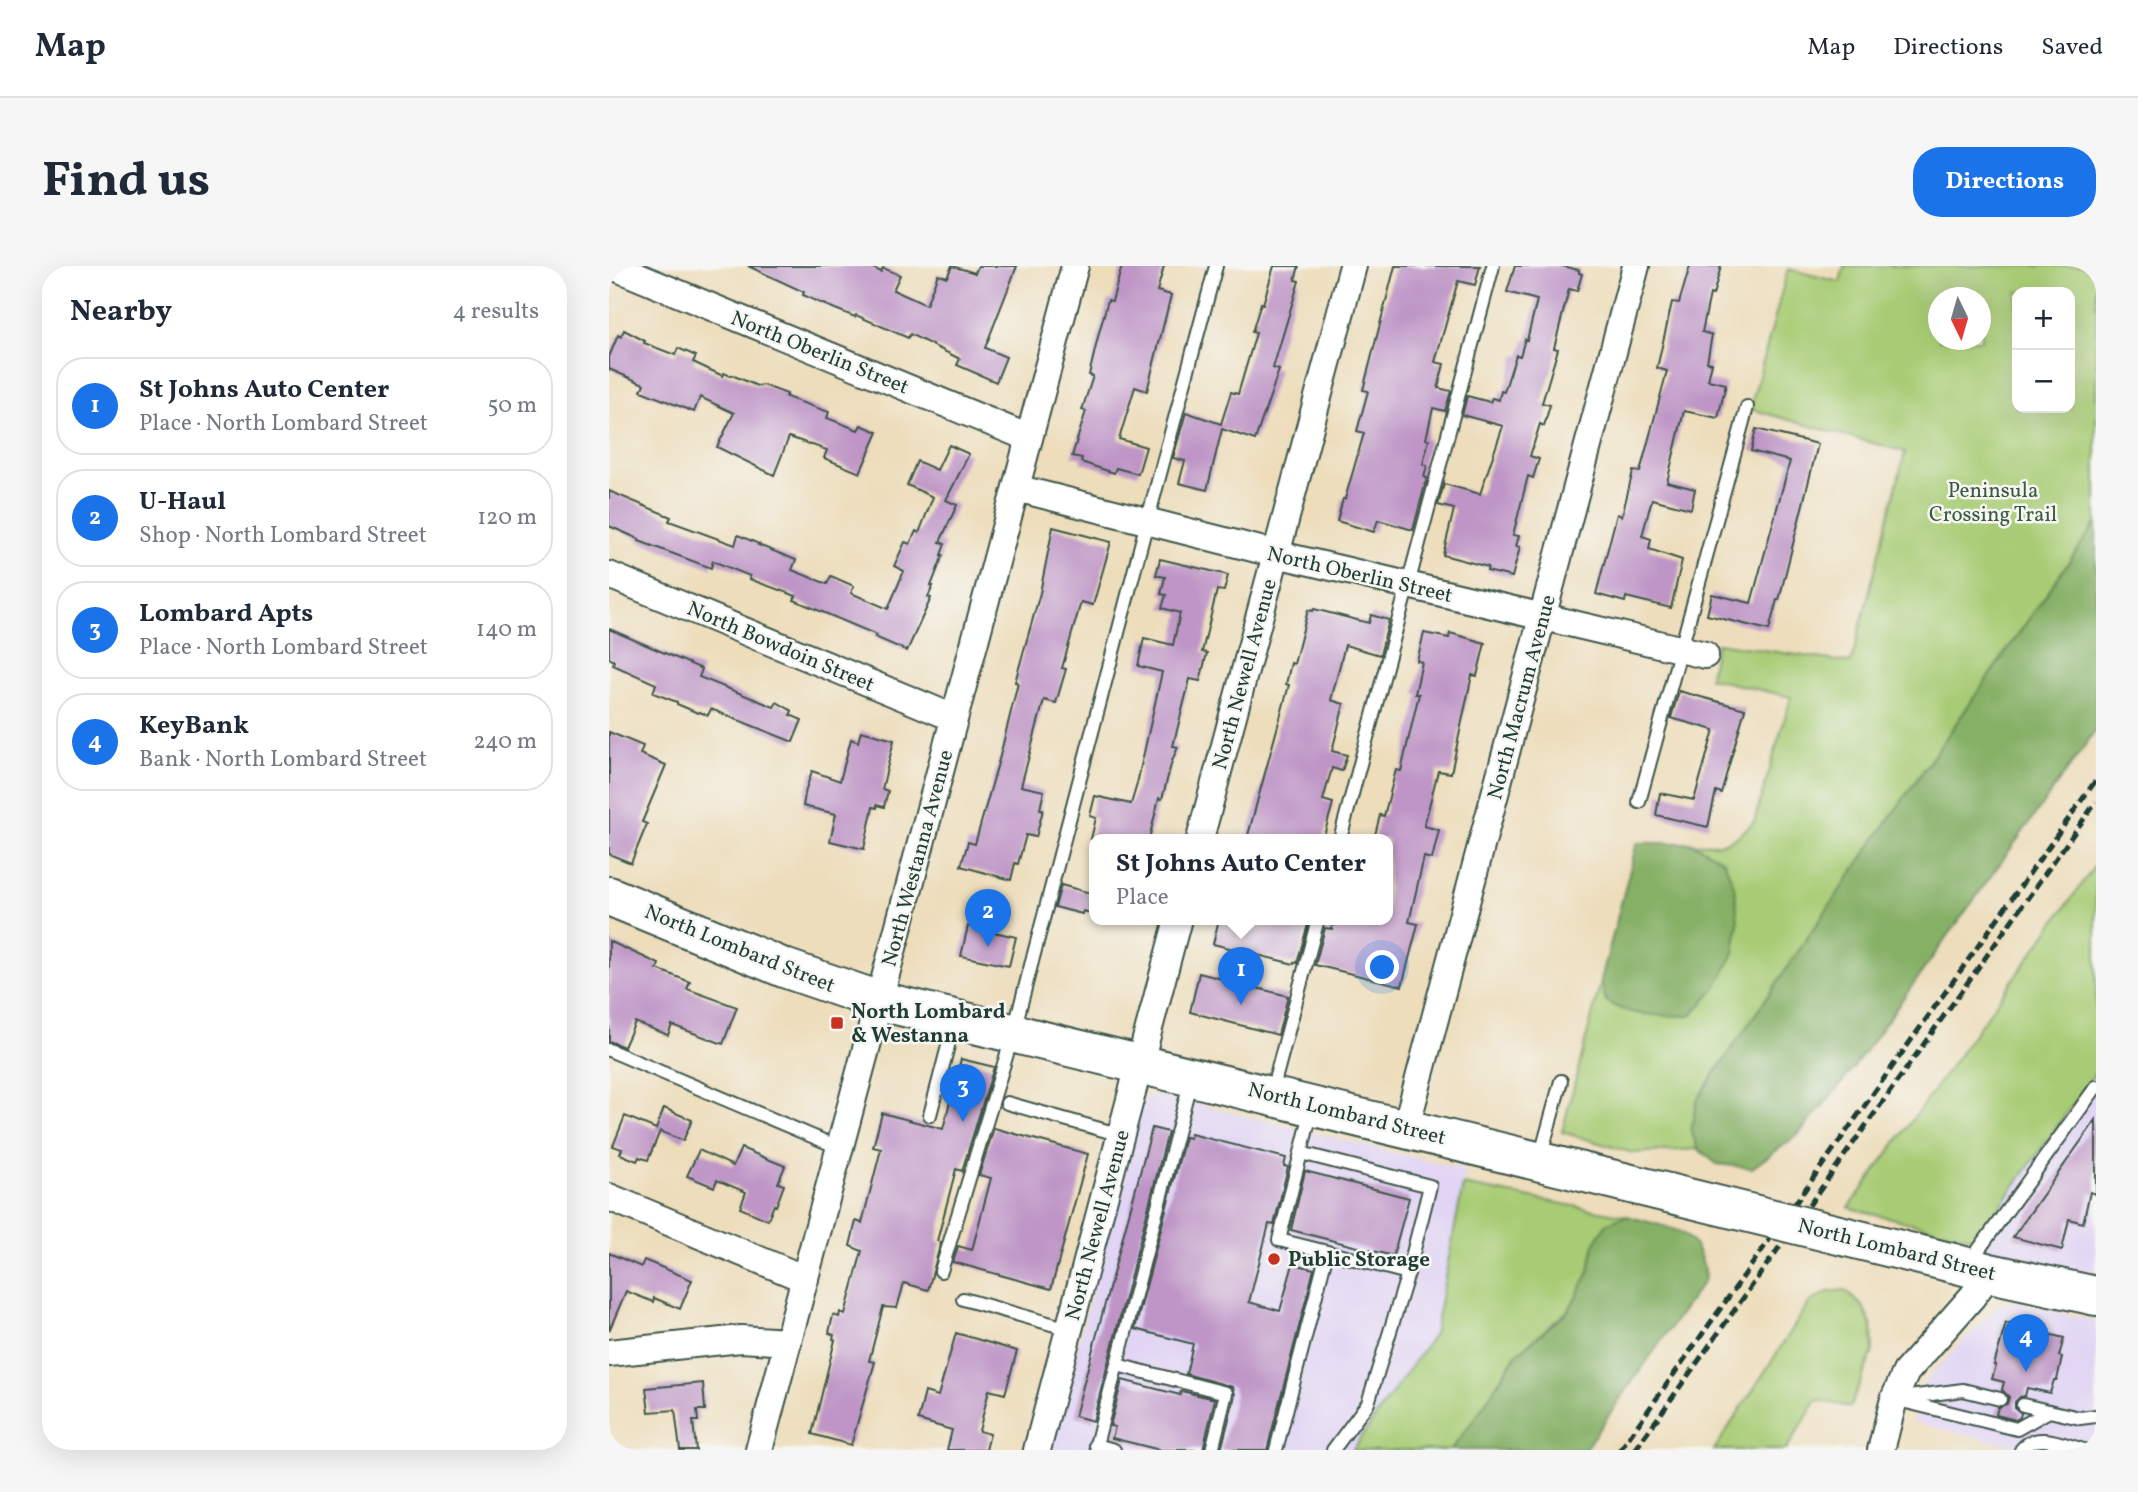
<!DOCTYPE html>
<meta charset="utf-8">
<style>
body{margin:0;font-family:Vollkorn,serif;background:#f6f6f7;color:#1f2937}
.controls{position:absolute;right:21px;top:21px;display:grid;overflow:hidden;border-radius:14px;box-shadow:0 7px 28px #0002}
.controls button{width:63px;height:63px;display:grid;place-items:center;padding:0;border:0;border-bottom:2px solid #e0e1e3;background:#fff;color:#1f2937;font:35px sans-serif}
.compass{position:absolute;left:1319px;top:21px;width:63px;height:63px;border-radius:50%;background:#fff;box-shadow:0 7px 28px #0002;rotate:175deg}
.you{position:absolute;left:774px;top:702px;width:24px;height:24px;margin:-18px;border:5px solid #fff;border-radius:50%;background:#1a73e8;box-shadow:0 0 0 10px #1a73e833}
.badge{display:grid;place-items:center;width:46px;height:46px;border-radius:50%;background:#1a73e8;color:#fff;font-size:23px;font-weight:700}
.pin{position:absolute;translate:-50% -58px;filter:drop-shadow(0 2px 4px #0008)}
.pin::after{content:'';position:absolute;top:37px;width:24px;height:21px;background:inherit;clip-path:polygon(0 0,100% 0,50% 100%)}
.popup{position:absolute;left:480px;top:568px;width:304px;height:91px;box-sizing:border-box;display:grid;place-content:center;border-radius:14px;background:#fff;filter:drop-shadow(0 2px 5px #0005);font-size:23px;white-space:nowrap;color:#747a83}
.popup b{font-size:26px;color:#1f2937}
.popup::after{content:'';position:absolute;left:50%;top:100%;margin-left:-14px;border:14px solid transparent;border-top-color:#fff}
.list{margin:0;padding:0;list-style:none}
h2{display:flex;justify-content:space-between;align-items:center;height:91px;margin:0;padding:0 28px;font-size:30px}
h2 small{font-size:23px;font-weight:400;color:#747a83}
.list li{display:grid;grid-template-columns:46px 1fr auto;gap:21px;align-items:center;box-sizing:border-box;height:98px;margin:0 14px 14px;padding:0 14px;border:2px solid #e0e1e3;border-radius:28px}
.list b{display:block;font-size:26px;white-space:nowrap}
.list p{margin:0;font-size:23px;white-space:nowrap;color:#747a83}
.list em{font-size:23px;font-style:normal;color:#747a83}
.map{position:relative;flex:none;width:1487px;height:1184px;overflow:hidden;border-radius:28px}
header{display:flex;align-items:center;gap:42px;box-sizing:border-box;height:98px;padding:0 35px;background:#fff;border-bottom:2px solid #e0e1e3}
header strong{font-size:33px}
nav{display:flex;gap:38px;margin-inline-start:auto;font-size:24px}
.intro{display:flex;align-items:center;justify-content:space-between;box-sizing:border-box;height:168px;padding:0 42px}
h1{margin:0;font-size:49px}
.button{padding:18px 32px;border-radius:28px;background:#1a73e8;color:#fff;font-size:24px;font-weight:700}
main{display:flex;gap:42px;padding:0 42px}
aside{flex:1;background:#fff;border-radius:28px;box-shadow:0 7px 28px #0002}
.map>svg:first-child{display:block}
.built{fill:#e1d4f4}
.green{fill:#a8cc75;stroke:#648454;stroke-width:2;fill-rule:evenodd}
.forest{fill:#86b066;stroke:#52764d;stroke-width:2}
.building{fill:#be95c6}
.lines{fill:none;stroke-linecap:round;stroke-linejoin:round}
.service-casing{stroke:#3e5548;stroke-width:16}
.minor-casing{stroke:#3e5548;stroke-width:30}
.primary-casing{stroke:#3e5548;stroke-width:42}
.service{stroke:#fff;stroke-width:12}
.minor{stroke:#fff;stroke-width:26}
.primary{stroke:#fff;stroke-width:38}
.rail{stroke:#1f3d34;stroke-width:5;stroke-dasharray:10 5;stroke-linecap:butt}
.primary-bridge-casing{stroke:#3e5548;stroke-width:42;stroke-linecap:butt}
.primary-bridge{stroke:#fff;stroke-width:38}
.poi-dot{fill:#c8321e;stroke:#f6f6f2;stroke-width:2.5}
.labels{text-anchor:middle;stroke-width:5;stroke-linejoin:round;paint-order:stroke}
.street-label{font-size:21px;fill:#1f3d34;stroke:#f6f6f2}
.park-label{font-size:21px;fill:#3a5a41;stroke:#f6f6f2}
.poi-label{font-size:21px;font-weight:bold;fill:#1f3d34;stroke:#f6f6f2;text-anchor:start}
</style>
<header>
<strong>Map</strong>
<nav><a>Map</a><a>Directions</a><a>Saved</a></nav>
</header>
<div class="intro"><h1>Find us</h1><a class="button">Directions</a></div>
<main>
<aside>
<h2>Nearby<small>4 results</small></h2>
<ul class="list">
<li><span class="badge">1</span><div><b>St Johns Auto Center</b><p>Place · North Lombard Street</p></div><em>50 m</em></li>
<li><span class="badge">2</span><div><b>U-Haul</b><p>Shop · North Lombard Street</p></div><em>120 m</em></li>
<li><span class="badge">3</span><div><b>Lombard Apts</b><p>Place · North Lombard Street</p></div><em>140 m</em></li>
<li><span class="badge">4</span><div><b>KeyBank</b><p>Bank · North Lombard Street</p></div><em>240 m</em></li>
</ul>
</aside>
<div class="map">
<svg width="1487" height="1184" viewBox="0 0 1487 1184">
<rect width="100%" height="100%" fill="#f6f6f2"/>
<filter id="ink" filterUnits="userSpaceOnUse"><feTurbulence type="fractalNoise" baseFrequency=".0143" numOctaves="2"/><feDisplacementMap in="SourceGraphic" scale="14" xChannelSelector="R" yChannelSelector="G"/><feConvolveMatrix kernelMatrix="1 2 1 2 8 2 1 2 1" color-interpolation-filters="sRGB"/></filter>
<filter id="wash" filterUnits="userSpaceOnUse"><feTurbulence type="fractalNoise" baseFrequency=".00686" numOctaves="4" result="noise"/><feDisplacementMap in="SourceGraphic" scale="28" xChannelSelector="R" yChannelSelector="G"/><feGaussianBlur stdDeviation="1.57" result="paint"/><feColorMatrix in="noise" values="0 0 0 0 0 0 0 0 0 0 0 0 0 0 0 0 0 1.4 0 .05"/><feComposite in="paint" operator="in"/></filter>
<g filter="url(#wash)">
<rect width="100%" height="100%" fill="#edddbb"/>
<!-- built -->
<g class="built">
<path d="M1487,806V1010L1362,981L1368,973Z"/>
<path d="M540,829L555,830L857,904L825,1068L743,1184H441L532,838Z"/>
<path d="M1405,1035L1487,1055V1184H1419L1304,1156L1312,1123L1320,1110L1385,1044L1393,1038Z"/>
</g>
<!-- green -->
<g class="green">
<path d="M1235,0H1487V257L1251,595L1088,834L1082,864L1089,883L1024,887L953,866L1028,577L1111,578L1128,571L1145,556L1182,431L1100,412L1108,377L1242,397L1296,186L1141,143L1179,3L1231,16ZM1408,26H1461V142H1408ZM1330,32H1372V74H1330Z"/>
<path d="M1487,598V806L1368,973L1240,942Z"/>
<path d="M854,919L1018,950L998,958L985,978L980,1006L960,1044L906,1089L870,1147L842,1184H743L825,1068Z"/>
<path d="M1235,1024L1254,1040L1263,1061L1264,1085L1241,1141L1208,1134L1177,1184H1105L1201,1036L1219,1026Z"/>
</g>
<!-- forest -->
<g class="forest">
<path d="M1487,257V464L1236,813L1189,869L1143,902L1108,898L1089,883L1082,864L1088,834L1251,595Z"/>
<path d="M1028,577H1083L1115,595L1126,623L1129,658L1125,687L1105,725L1081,750C1051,749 1022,752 997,735L992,714Z"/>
<path d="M1018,950C1030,954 1069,962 1076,969C1089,980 1095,997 1096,1013L975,1184H842L870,1147L907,1089L960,1044L980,1006L985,978L998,957Z"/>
</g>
<g id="blocks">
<!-- building -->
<g class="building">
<path d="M139,0H260L272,6L274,2L291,9L284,24L317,39L329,8L338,11L343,0L366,7L369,0H408L376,82L397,91L387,116L348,99L351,93L301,68L299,72L247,49L246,51L209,36L194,29L195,26Z"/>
<path d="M513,0H555L548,25L562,29L538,125L526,121L510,173L537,181L529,208L507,202L505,207L472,196L473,192L463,190L477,145L473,144L484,110L480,109L490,67L499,34L503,35Z"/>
<path d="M665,0H690L686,14L690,15L664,102L670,104L646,174L613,163L598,224L570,217L576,195L564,192L577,146L612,158L622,126L629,128L647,67L643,66L652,37L654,38Z"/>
<path d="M786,0H871L866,19L849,15L826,96L835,98L829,122L842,125L836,145L824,142L817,173L820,174L814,198L818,200L815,211L818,212L804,264L769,254L765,266L728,255L734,233H736L755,167L748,165L759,125L754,124Z"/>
<path d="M906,0H953L970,4V7L973,8L968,25L960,23L945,82L949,83L933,137L941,139L935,160L931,158L921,190L930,193L924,212L919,210L904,269L910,270L907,280L911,281L903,311L878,305L879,301L834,289L845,243L829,239L835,218L871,228L894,160L853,149L858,130L881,136L883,132L890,134L892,125L895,126L907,89L911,90L916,73L918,74L928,34L898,26Z"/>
<path d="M1081,0H1112L1104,29L1101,28L1093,66L1103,69L1098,96L1103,97L1099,114L1117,118L1109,152L1075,145L1058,216L1086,223L1082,243L1043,233L1033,270L1042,273L1040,283L1073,294L1062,342L1017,331L1016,336L987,328L1008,248L1013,250L1024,205L1031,206L1058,105L1048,102L1063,36L1070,37Z"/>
<path d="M15,64L36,75L35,77L66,89L69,82L87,90L84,96L114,110L115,107L122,110L123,109L148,120L154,119L178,128L177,131L220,146L218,152L249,164L252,159L269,166L251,207L215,192L218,184L180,171L165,209L108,181L125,147L91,131L85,146L32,125L35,118L0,103V91L9,69L12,71Z"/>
<path d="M1147,163L1209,178L1170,334H1168L1160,364L1098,349L1103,328L1142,337L1181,195L1142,185Z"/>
<path d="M340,179L360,188L337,234L348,239L331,276L336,278L332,289H334L322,320H324L319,331L322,332L298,385L266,371L268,369L185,334L187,330L140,313L141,310L104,295L102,302L30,275V273L0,260V225L62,251L60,255L126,279L129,269L150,278L149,279L187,294L183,304L218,318L222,310L245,320L242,327L279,343L295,305L285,300L296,276L301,278L307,265L310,267L324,231L298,219L308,195L328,204Z"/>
<path d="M444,261L502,276L484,339L472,336L453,402L457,403L447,437L435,434L412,520L435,525L431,543L434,544L427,571L417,569L409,598L406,597L402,614L352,600L359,576L366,578L391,490L409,417L406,416L431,327Z"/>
<path d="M551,293L619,309L615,325L608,324L593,386L598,387L591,415L581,413L564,480L569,481L563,495L553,533L550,532L540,573H482L487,552L481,550L486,530L522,538L528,518L553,406L529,400L535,372L564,379L571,347L553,342L557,329L552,328L556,311L547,309Z"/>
<path d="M705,343L760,357L762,349L780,354L771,389L736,379L722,434L735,438L723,485L738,489L733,505L723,502L714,534L724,537L714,573H638L680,419L677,418L682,397L685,398L699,344L704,345Z"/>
<path d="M0,363L93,403L90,411L165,441L168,436L183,445L181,449L193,454L184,476L102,443L99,449L90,446L89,447L68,438V436L44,427L47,418L4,399L5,395L0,392Z"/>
<path d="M815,367L840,372L841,367L876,377L868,410L863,409L842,507L829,505L815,560L830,564L823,593L815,591L800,656L809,658L793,720L706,699L716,662L723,663L725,653H779V573H765L771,549L775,550L787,504L792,505L810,428H806L813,396L808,395Z"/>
<path d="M1070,425L1136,443L1112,527L1107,525L1099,561L1047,549L1051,527L1085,534L1105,464L1062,452Z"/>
<path d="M252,465L285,474L273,523L279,525L275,541L268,539V542L264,541L255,583L221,575L227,548L194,540L197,523L203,505L231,515L242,473L249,476Z"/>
<path d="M0,466L34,480L31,488L57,499L33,556L38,558L22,597L0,588Z"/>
<path d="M452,619L485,628V648L474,645L473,648L446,641Z"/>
<path d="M610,653H678L699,658L688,697L685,696V698L604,678Z"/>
<path d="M359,660L407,671L400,700L352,690Z"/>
<path d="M0,675L50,698L48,703L81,716L78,723L128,741L114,778L63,759L59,769L26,756L15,781L0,775Z"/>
<path d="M590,707L679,730L669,769L581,746Z"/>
<path d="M352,793L385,801L353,905L347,903L328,975L332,976L319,1024L295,1017L288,1042L274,1041L260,1095L266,1096L242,1179L203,1168L226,1074L224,1073L225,1069L220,1067L224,1049L230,1051L231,1046L236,1048L253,985L241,980L247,955L253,957L272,883L264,881L273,847L334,863Z"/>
<path d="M55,842L83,854L74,875L51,865L39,894L30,891L28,895L11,888L13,883L4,880L16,850L47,863Z"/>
<path d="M1487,854V928L1481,926L1474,957L1460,953L1453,984L1404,971Z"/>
<path d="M385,862L479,888L442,1023L344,996L349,980L363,984L382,912L370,909Z"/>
<path d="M543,862L559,866L484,1155L466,1150Z"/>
<path d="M582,868L677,892L675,900L679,901L665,959L660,958L640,1036L671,1045L684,998L705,1003L658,1184H612L626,1129L624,1121L577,1108L584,1078L526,1063L576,871L581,872Z"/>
<path d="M132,882L176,900L169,917L175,919L167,940L165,939L159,954L131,942L137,926L108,914L105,921L78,910L90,884L124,900Z"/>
<path d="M696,905L800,932L784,990L682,964Z"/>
<path d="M0,987L32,1001L35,994L83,1014L71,1043L45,1032L44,1036L17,1025L0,1065Z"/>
<path d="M1420,1054L1437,1058L1435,1067L1455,1072L1450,1090L1453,1091L1448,1114H1445L1441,1127L1418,1122L1416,1130L1411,1131L1406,1136V1142L1412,1147L1411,1151L1407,1154L1387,1149L1389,1141L1398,1138L1400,1131L1393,1124L1395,1116L1383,1113L1387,1099H1385L1397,1057L1418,1062Z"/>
<path d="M347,1067L408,1085L396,1128L380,1124L370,1165L381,1168L377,1184H338L343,1164L309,1154L316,1126L329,1130Z"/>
<path d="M513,1114L571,1129L572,1125L606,1133L594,1184H551L503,1172L506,1161L501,1160Z"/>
<path d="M94,1117L96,1144H88L89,1155H84L87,1184H71L66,1144L40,1146L37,1122Z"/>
</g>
</g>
</g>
<g filter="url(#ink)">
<use href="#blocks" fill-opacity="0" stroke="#3e5548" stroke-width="2"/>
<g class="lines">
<defs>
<g id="service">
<path d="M1030,536L1138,141"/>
<path d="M731,573L884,0"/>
<path d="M0,784L231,882"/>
<path d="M663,825L709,653"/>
<path d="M398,837L512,869"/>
<path d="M321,849L345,757"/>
<path d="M692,887L821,920L799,1007L718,986"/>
<path d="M931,892L952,815"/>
<path d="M1360,997L1487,821"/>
<path d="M332,1005L404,768L538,256L607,0"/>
<path d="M354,1033L460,1063"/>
<path d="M508,1099L617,1127L603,1184"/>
<path d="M1292,1132L1354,1124L1391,1133"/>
<path d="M1285,1133L1408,1163L1440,1145L1471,1152L1487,1150"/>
<path d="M1414,1139L1440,1145"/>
<path d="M505,1184L487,1179L582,813"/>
<path d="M667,1184L718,986L670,974L703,843"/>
<path d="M724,1184L759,1137L799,1007"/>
<path d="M1412,1184C1427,1164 1455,1179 1475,1184"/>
</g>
<g id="minor">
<path d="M3,0L420,172"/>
<path d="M407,222L667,288L1096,389"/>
<path d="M0,309L345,452"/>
<path d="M591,573L744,0"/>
<path d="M797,861L1027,0"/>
<path d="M0,931L196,1013"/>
<path d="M0,1087L132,1073L179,1076"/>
<path d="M150,1184L466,0"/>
<path d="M428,1184L569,653"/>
<path d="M1272,1184L1285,1133L1297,1106L1363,1031L1381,1007"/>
</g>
<g id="primary">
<path d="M0,630L175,702L271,735L1014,916"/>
<path d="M1344,997L1381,1007L1487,1030"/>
</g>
</defs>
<!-- service casing -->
<use href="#service" class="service-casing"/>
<!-- minor casing -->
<use href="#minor" class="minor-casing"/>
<!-- primary casing -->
<use href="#primary" class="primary-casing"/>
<!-- service -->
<use href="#service" class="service"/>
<!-- minor -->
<use href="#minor" class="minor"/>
<!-- primary -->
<use href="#primary" class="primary"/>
<!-- rail -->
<g class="rail">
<path d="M1011,1184L1487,514"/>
<path d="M1026,1184L1487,536"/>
</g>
<defs>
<path id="primary-bridge" d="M1014,916L1344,997"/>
</defs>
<!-- primary-bridge casing -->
<use href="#primary-bridge" class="primary-bridge-casing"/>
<!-- primary-bridge -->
<use href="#primary-bridge" class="primary-bridge"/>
</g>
</g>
<!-- markers -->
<g class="poi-dot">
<rect x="221" y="750" width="14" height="14" rx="3.5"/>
<circle cx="665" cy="993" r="7"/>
</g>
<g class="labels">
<!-- street labels -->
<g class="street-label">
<text transform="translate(211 86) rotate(22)" y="7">North Oberlin Street</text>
<text transform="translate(751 308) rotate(13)" y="7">North Oberlin Street</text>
<text transform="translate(172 380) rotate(23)" y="7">North Bowdoin Street</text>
<text transform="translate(635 408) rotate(-75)" y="7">North Newell Avenue</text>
<text transform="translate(912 431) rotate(-75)" y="7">North Macrum Avenue</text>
<text transform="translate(308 592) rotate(-75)" y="7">North Westanna Avenue</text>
<text transform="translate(131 682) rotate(22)" y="7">North Lombard Street</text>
<text transform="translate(738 847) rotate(14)" y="7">North Lombard Street</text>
<text transform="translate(488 959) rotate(-75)" y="7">North Newell Avenue</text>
<text transform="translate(1288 983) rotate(14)" y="7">North Lombard Street</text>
</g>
<!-- park labels -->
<g class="park-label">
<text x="1384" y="231">Peninsula<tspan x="1384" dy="24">Crossing Trail</tspan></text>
</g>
<!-- poi labels -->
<g class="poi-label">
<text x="242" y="752">North Lombard<tspan x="242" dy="24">&amp; Westanna</tspan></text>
<text x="679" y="1000">Public Storage</text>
</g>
</g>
</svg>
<div class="controls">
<button>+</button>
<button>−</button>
</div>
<svg class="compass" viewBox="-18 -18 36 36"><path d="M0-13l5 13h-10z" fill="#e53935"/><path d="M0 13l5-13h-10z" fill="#747a83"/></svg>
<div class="you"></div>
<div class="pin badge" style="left:632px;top:739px">1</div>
<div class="popup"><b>St Johns Auto Center</b>Place</div>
<div class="pin badge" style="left:379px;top:681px">2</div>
<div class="pin badge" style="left:354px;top:856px">3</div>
<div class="pin badge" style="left:1417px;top:1106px">4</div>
</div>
</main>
